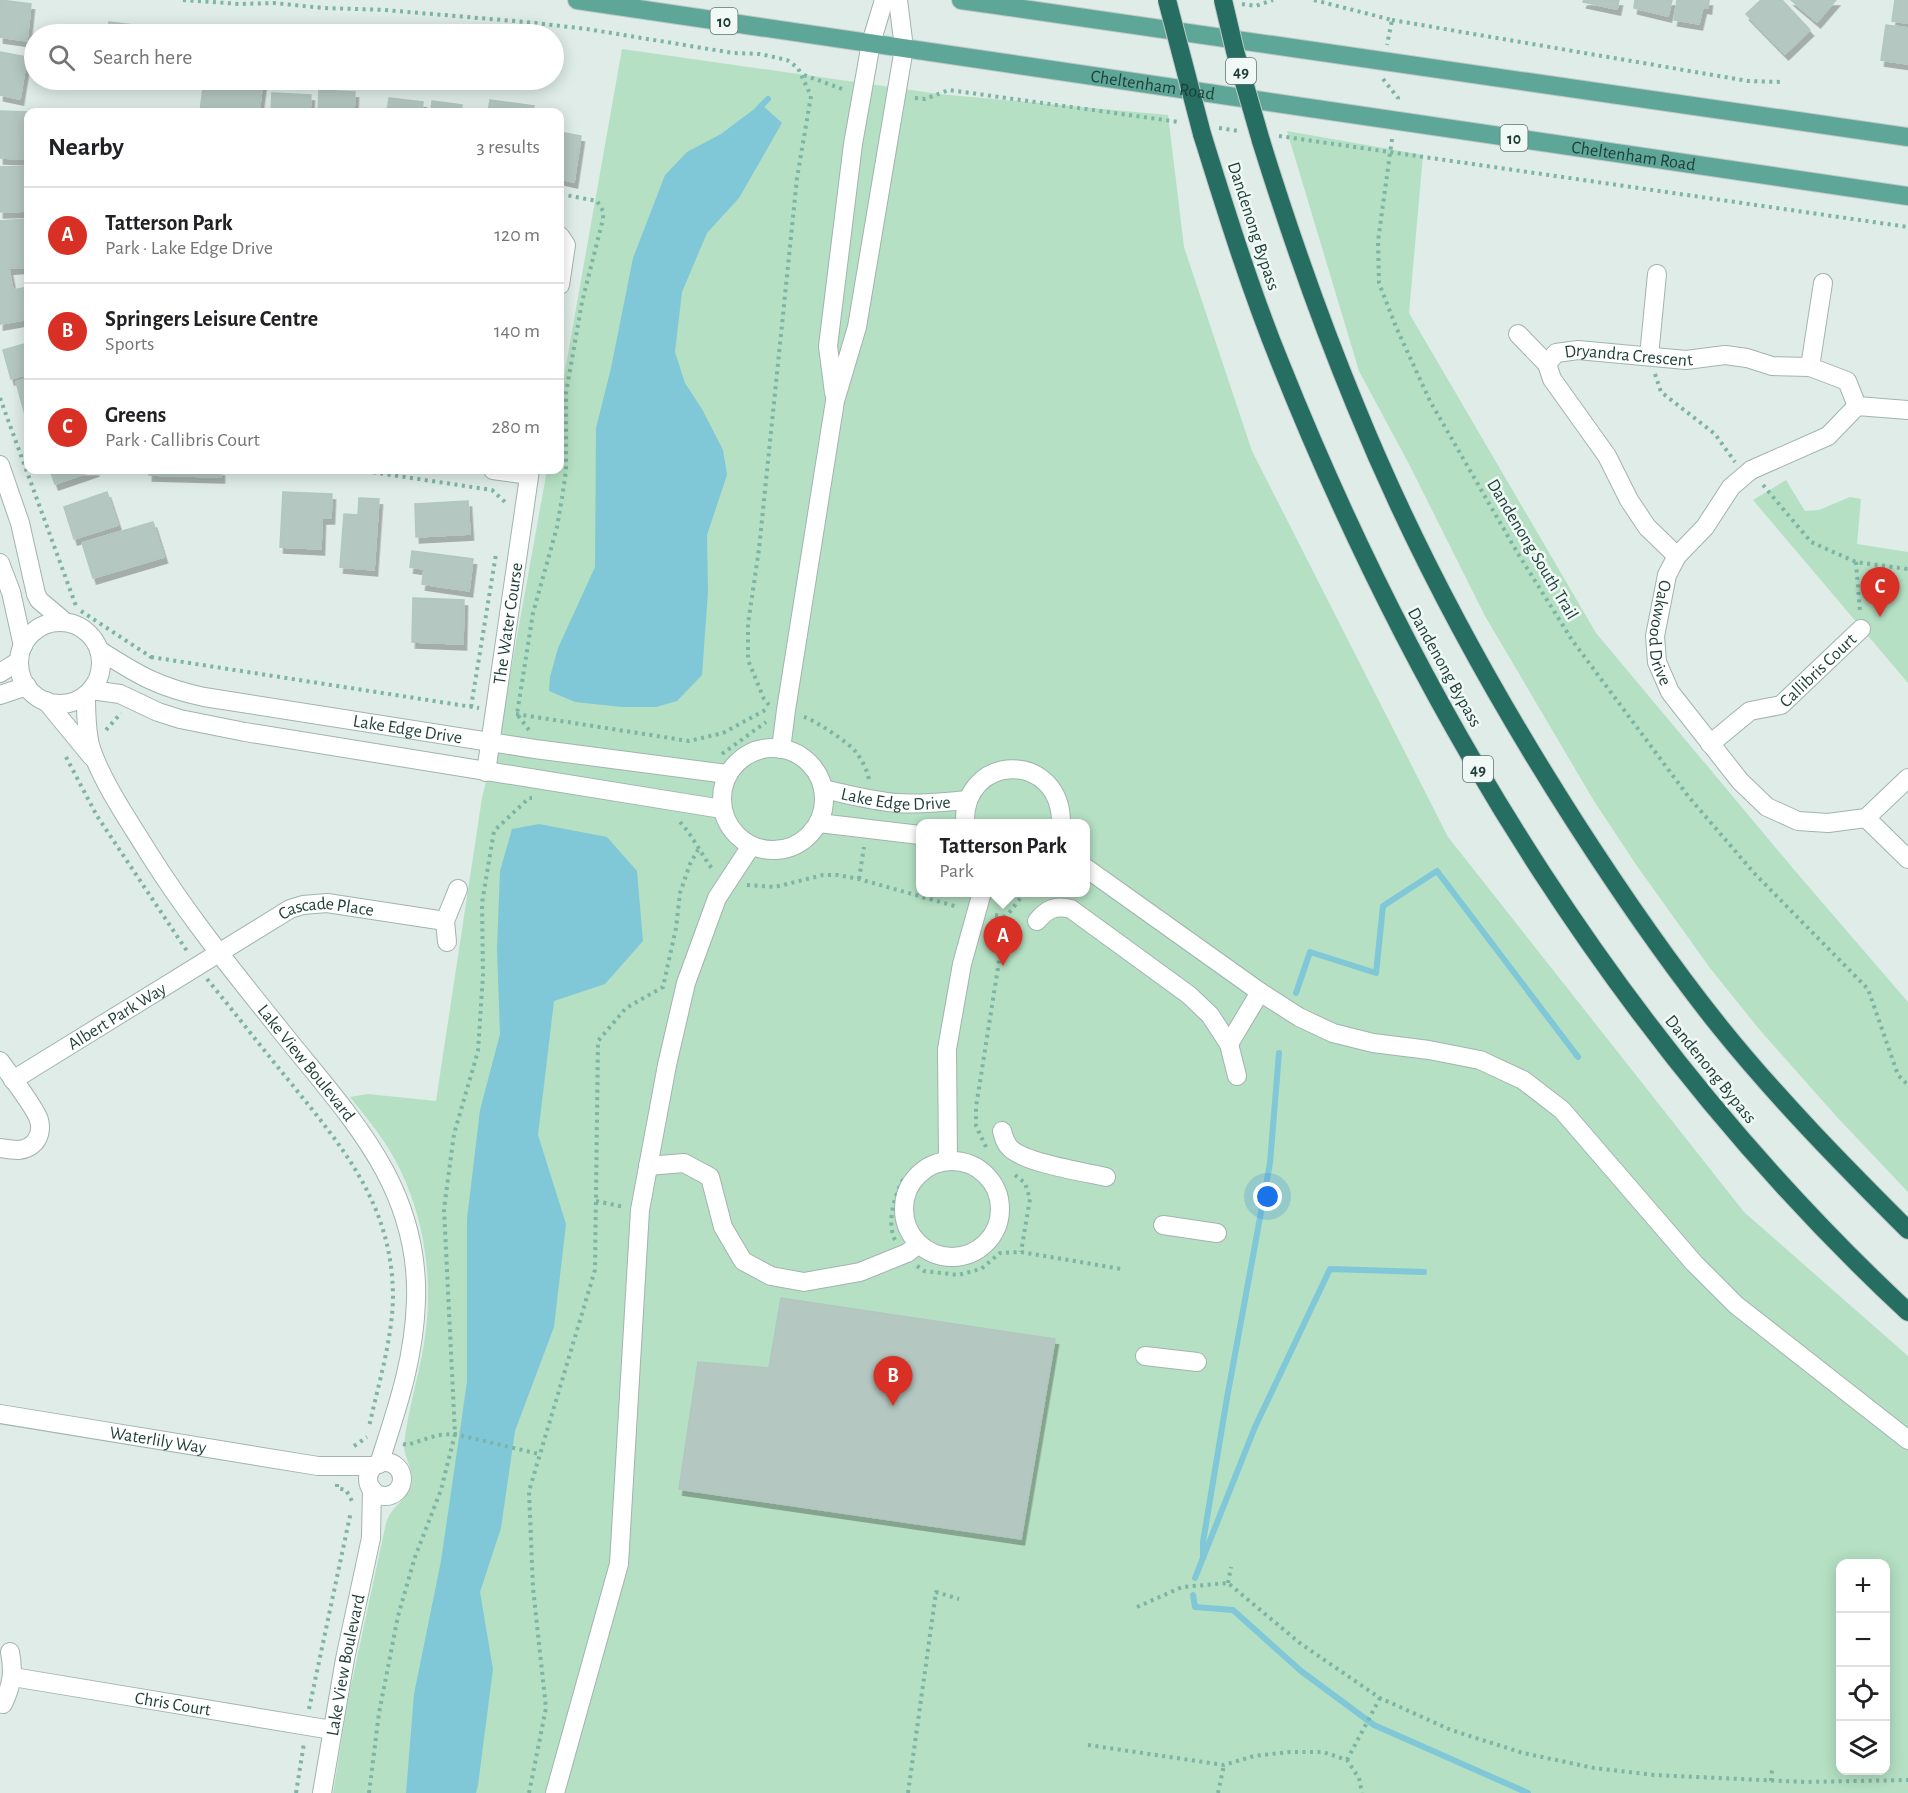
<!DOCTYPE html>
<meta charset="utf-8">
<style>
body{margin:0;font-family:"Alegreya Sans",sans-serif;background:#f6f6f6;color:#202124}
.controls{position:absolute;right:18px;bottom:18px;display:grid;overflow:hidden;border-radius:12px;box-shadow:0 3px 15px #0003}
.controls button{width:54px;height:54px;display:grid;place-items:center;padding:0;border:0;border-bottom:2px solid #e0e0e0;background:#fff;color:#202124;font:30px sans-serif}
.you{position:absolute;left:1268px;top:1197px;width:21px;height:21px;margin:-15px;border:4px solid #fff;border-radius:50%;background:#1a73e8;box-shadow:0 0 0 9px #1a73e833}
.badge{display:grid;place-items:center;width:39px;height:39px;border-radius:50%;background:#d93025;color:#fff;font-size:20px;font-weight:700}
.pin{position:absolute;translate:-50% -50px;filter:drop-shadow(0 2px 3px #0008)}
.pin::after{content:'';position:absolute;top:32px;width:21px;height:18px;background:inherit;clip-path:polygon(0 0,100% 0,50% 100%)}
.popup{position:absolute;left:916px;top:819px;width:174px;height:78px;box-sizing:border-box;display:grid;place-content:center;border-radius:12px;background:#fff;filter:drop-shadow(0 2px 4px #0005);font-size:20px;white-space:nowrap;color:#757577}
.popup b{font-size:22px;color:#202124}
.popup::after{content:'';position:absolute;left:50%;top:100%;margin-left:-12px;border:12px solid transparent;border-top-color:#fff}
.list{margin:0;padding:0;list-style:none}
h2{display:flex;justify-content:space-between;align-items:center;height:78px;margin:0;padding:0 24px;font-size:26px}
h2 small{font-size:20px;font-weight:400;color:#757577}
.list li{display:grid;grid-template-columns:39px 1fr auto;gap:18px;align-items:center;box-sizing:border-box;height:96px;padding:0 24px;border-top:2px solid #e0e0e0}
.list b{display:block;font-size:22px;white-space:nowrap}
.list p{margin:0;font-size:20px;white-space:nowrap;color:#757577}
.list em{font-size:20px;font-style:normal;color:#757577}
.icon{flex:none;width:33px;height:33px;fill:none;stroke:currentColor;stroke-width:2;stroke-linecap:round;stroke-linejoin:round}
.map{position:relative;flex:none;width:1908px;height:1793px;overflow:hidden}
.search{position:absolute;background:#fff;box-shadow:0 3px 15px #0003;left:24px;top:24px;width:540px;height:66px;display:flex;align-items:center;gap:15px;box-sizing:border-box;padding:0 21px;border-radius:33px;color:#757577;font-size:22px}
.panel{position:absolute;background:#fff;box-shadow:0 3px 15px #0003;left:24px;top:108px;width:540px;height:366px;border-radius:12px}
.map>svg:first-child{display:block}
.green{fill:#b5e0c3;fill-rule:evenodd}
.water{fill:#80c7d8}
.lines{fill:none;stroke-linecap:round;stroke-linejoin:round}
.stream{stroke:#80c7d8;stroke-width:6}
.building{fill:#b4c7c0;stroke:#b1c7bf;stroke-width:1.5;filter:url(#shadow)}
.minor-casing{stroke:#a1b4af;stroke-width:20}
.major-casing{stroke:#c0c9c7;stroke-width:20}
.highway-casing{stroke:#c0c9c7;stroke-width:20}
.path{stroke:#7cb4a5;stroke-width:4;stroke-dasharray:3 4.5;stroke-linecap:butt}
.minor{stroke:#fff;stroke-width:18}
.major{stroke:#5ea798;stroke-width:18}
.highway{stroke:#266e62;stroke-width:18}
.highway-bridge-casing{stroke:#c0c9c7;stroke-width:20;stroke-linecap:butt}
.highway-bridge{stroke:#266e62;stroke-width:18}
.labels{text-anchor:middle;stroke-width:5;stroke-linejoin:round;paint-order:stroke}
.shield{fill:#f0f9f5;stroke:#5d7670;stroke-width:1.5}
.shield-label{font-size:16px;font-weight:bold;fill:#1e3e37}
.street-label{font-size:18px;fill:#1e3e37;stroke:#f0f9f5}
</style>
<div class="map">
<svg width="1908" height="1793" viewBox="0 0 1908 1793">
<defs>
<filter id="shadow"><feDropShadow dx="3.5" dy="6" stdDeviation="0" flood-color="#0004"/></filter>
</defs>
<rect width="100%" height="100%" fill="#dfece7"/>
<!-- green -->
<g class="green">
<path d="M622,49L939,94L1168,115L1184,247L1252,451L1448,837L1744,1212L1908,1356V1793H333L348,1700L386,1523C391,1506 409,1499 412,1483C414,1470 404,1458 404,1445C408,1406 422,1368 426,1329C433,1271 422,1207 393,1156C381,1135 365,1116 350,1097L368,1094L436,1101L482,798L504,709L547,470H560V399ZM920,824H1086V892H920ZM1840,1564H1886V1770H1840Z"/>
<path d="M1287,131L1423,155L1409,313L1596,633L1796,872L1908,1002V1192L1837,1117L1759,1029L1710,968L1637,866L1594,801L1485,616L1410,466L1359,371Z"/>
<path d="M1786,480L1805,511L1819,510L1850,497L1861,499L1857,544L1908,552V683L1753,500Z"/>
</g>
<!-- water -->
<g class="water">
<path d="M761,104L782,123L739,198L707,233L682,292L675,352L685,383L702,409L723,450L727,475L707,535L708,592L702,675L677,701L656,707H622L575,702L549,691L550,677L558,648L595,567L596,428L611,368L633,258L665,175L687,152L721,134Z"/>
<path d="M539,824L607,837L637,871L643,941L605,984L554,1001L538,1135L566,1224L554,1327L515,1431L501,1528L480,1592L493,1669L478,1785L476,1793H406L414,1694L441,1561L467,1382V1219L480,1110L500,1034L497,949L500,871L512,829Z"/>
</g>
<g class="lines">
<!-- stream -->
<g class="stream">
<path d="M758,109L768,99"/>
<path d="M1296,993L1310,952L1376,973L1383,906L1437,871L1578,1057"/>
<path d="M1203,1558V1542L1227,1398L1270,1163L1279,1053"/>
<path d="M1195,1578L1255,1427L1330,1269L1424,1272"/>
<path d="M1193,1595L1195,1607L1233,1610L1301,1671L1374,1725L1528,1793"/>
</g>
</g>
<!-- building -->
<g class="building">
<path d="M0,0L31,4L27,41L0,37Z"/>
<path d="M1584,0H1619L1617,9L1583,2Z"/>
<path d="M1635,0H1672L1668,16L1634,8Z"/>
<path d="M1677,0H1709L1708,8L1703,7L1699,24L1674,20Z"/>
<path d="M1761,0H1782L1810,30L1785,54L1746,14Z"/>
<path d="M1791,0H1836L1817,22Z"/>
<path d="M1895,0H1908V23L1892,21Z"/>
<path d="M109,22L150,27V34H72V30L108,33Z"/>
<path d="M1886,25L1908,28V64L1881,60Z"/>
<path d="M0,52L27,57L20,99L0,95Z"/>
<path d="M204,80H263L259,112H200Z"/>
<path d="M319,90L355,92L354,112H318Z"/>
<path d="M272,93L311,95L310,112H271Z"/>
<path d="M389,98L423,102L422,112H387Z"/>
<path d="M490,100L534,106L533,112H488Z"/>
<path d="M432,101L462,105L461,112H431Z"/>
<path d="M0,111L29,112L27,159L0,158Z"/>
<path d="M560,132L581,136L574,182L560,179Z"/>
<path d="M28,166V211L0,212V167Z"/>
<path d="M26,219V223H28V267L0,269V221Z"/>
<path d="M9,269L13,290L28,287V319L0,324V270Z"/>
<path d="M28,343V374L11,379L3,350Z"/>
<path d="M28,378V426L16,382Z"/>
<path d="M50,470H96L55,484Z"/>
<path d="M149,470H221V477L149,475Z"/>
<path d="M107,492L118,525L74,539L64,507Z"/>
<path d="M283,492L332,494L331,518H322L321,549L280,547Z"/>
<path d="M359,498L379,499L374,570L340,567L344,514L358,515Z"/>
<path d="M468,501L470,534L416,537L415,504Z"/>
<path d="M153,522L164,557L93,578L82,543Z"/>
<path d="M412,551L473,559L469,591L422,584L424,569L410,567Z"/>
<path d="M413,598L464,600L463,644L412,642Z"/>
<path d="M781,1298L1055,1339L1021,1539L679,1489L698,1362L769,1368Z"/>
</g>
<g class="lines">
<defs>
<g id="minor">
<path d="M560,236L566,245L560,285"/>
<path d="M1518,334L1547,364"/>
<path d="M1649,356L1657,274"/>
<path d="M1810,367L1823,283"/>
<path d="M834,393L828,346L853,144L871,43L884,0"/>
<path id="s1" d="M1908,410L1857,406L1828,436L1751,470L1731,487L1705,527L1677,556L1667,575L1655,636L1657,662L1670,692L1740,781L1767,807L1798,821L1828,823L1866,818L1908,778"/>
<path d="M0,465L20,523L36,594L39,600L65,622"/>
<path d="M493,470L529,475"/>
<path id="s2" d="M1677,556L1647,527L1629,500L1607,456L1552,379L1547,364L1556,353L1578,350L1686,360L1725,355L1747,358L1772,366L1810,367L1847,381L1857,406"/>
<path d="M0,563L11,592L23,646"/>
<circle cx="60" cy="663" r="41"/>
<path id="s3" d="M99,650C138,675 158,687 204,697L535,749L727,774"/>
<path d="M0,673L19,661"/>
<path d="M91,690L120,694L158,712L180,719L245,732L722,809"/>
<path d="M0,695L27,686"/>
<path id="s4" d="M86,695C86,712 86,728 90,745C100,779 129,821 148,852C186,913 232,970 277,1026C345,1112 420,1183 416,1301C414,1361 397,1408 379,1464"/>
<path d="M46,701L92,757"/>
<path id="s5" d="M1710,744L1750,711L1781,705L1861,629"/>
<circle cx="773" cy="799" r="51"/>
<path d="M781,749L786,710L835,401L857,327L904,48L898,0"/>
<path id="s6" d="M486,772L530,470"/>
<path id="s7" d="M823,789C847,794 872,801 897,803C921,805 944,802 968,800"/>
<path d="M1866,818L1908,859"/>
<path d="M819,823L920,835"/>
<path d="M965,824C962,752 1062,750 1061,824"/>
<path d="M1086,868L1260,992L1229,1044L1237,1076"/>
<path d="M1037,921C1047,909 1055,905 1071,909L1189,995L1210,1015L1229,1044"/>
<path d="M447,942L445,921L458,889"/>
<path d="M1260,992L1299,1017L1333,1033L1373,1043L1429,1050L1480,1060L1523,1080L1562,1110L1694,1263L1736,1305L1908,1440"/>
<path d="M0,1061C9,1074 35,1107 39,1120C41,1127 40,1136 35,1142C25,1153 13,1150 0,1148"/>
<path id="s8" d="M13,1080L290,909L303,905L327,903L445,921"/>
<path d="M1002,1131C1004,1138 1005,1143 1010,1148C1025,1163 1084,1172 1106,1177"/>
<path d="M948,1160L947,1049L962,964L982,892"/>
<circle cx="952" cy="1209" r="48"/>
<path d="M648,1166L684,1163L710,1177L723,1227L743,1261L771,1276L804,1282L860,1272L907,1253L919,1244"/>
<path d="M1163,1225L1217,1233"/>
<path d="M1145,1356L1197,1362"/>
<path id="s9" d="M0,1414L318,1466H374"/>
<circle cx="385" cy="1479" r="17"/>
<path id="s10" d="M13,1677L332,1730"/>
<path d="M3,1704C12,1685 14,1672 10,1652"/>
<path id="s11" d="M322,1793L345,1659L371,1538L372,1489"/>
<path d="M555,1793L619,1564L640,1210L667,1065L686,983L717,898L751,846"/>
</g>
<g id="major">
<path id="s12" d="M577,0L1908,196"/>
<path d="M961,0L1908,137"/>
</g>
<g id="highway">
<path d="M1202,134C1226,211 1250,289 1281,365C1423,720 1627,1050 1908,1312"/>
<path d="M1261,141C1289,231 1320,320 1356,407C1415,552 1491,691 1575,822C1620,892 1668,962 1720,1027C1778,1099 1843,1165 1908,1230"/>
</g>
</defs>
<!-- minor casing -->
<use href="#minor" class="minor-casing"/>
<!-- major casing -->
<use href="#major" class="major-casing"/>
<!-- highway casing -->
<use href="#highway" class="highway-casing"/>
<!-- path -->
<g class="path">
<path d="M183,0L240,4L274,3L324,8L385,10L526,22L587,29L733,53L760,54L787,60L798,68L811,96L797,178L759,549L748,624V660L764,699L769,705"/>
<path d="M1314,0L1392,20L1387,45"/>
<path d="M1242,4L1256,6L1273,0"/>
<path d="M1392,20L1748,81L1782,82"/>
<path d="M804,75L845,90"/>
<path d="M1383,79L1398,98V102"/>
<path d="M915,98L925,99L949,90L1179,122"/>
<path d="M1219,128L1239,131"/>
<path d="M1279,136L1908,227"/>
<path d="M1392,139L1378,241L1379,283L1396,327L1430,401L1517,552L1572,640L1688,796L1754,873L1868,989L1898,1075L1908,1085"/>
<path d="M1655,374L1661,392L1715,434L1735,462"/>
<path d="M0,398L76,606"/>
<path d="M358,470L492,490L505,502L504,505"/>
<path d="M1763,485L1811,542L1856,562L1908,569"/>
<path d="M1856,562L1860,612"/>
<path d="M81,611L151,657L150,659"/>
<path d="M151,657L479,708"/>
<path d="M471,707L496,554"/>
<path d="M516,714L689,741L723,733L769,708"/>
<path d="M804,717C815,720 849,743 856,752C862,760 869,773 869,782"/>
<path d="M106,730L121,713"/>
<path d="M529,730L517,714L533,613L557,527L562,498L566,471V393L582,302L603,219V211L597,201L560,194"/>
<path d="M722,754L766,722"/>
<path d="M66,757L97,816L187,951"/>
<path d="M680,822C693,836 701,854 713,870"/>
<path d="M859,879L864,847"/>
<path d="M747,885L775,887L823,875H838L859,879L958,907"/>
<path d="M995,915L1006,917"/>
<path d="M207,979C235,1013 262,1048 290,1082C344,1149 393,1206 393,1298C392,1341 378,1385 369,1427"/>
<path d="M986,1147L976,1126V1107L1006,917L1022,896L1033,892"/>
<path d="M1015,1175L1025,1183L1030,1199L1021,1252"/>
<path d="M596,1201L624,1207"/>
<path d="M895,1240C886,1222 895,1193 905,1176"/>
<path d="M917,1266L924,1271L958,1275L981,1269L1000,1253L1021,1252L1121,1269"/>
<path d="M403,1444L407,1445L438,1435L455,1434L539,1454"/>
<path d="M354,1446L367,1437"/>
<path d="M337,1484V1488L346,1490L352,1501"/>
<path d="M1228,1583L1231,1567"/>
<path d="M1137,1607L1182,1587L1228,1583L1301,1644L1380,1698L1451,1730L1523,1753L1594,1768L1654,1775L1805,1782L1908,1780"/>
<path d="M309,1709L351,1511"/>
<path d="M1088,1745L1224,1765L1254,1756L1289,1752H1323L1347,1760L1359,1778L1362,1793"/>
<path d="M1347,1760L1380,1698"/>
<path d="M1771,1781L1772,1770"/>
<path d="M296,1793L304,1743"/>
<path d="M369,1793L379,1713L398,1616L415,1557L441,1490L455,1434L444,1209L454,1134L478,1051L483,975L482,903L494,831L529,798H532"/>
<path d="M529,1793L546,1708L533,1588L529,1491L595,1270L598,1041L626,1008L663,987L676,928L680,893L690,864L698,850"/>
<path d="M908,1793L936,1592L959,1599"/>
<path d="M1218,1793L1224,1765"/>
</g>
<!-- minor -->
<use href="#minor" class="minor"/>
<!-- major -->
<use href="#major" class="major"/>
<!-- highway -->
<use href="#highway" class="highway"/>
<defs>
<g id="highway-bridge">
<path d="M1167,0L1202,134"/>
<path d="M1223,0L1235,51L1261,141"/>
</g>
</defs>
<!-- highway-bridge casing -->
<use href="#highway-bridge" class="highway-bridge-casing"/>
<!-- highway-bridge -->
<use href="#highway-bridge" class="highway-bridge"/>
</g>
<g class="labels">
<!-- shield labels -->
<g class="shield">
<rect x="710.5" y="8" width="27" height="26" rx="4.5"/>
<rect x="1226" y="58" width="30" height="26" rx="4.5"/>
<rect x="1500.5" y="125" width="27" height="26" rx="4.5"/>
<rect x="1463" y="756" width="30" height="26" rx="4.5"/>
</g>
<g class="shield-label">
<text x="724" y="27">10</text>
<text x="1241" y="77">49</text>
<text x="1514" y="144">10</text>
<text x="1478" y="775">49</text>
</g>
<!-- street labels -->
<g class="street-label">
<text dy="6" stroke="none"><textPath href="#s12" startOffset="582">Cheltenham Road</textPath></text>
<text dy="6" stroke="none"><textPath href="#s12" startOffset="1068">Cheltenham Road</textPath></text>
<text transform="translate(1254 226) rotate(72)" y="6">Dandenong Bypass</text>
<text dy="6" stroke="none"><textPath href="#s2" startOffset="321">Dryandra Crescent</textPath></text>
<text transform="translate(1533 549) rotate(59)" y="6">Dandenong South Trail</text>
<text dy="6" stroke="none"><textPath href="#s6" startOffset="150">The Water Course</textPath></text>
<text dy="6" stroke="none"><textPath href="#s1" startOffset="372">Oakwood Drive</textPath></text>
<text transform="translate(1445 667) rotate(61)" y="6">Dandenong Bypass</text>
<text dy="6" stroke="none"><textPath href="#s5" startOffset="134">Callibris Court</textPath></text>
<text dy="6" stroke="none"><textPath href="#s3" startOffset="322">Lake Edge Drive</textPath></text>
<text dy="6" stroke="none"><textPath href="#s7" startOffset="74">Lake Edge Drive</textPath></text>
<text dy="6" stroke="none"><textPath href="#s8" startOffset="362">Cascade Place</textPath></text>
<text dy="6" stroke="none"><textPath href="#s8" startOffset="122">Albert Park Way</textPath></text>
<text dy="6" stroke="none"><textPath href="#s4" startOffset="436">Lake View Boulevard</textPath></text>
<text transform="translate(1711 1069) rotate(51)" y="6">Dandenong Bypass</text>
<text dy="6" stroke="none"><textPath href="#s9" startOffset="160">Waterlily Way</textPath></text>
<text dy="6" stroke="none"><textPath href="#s11" startOffset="130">Lake View Boulevard</textPath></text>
<text dy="6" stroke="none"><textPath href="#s10" startOffset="162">Chris Court</textPath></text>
</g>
</g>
</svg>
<div class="controls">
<button>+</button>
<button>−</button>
<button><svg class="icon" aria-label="locate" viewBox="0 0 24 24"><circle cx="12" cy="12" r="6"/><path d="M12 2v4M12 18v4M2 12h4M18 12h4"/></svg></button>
<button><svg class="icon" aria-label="layers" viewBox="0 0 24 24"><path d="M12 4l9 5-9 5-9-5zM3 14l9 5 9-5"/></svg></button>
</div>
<div class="you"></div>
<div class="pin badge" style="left:1003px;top:966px">A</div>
<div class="popup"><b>Tatterson Park</b>Park</div>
<div class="pin badge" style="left:893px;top:1406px">B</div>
<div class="pin badge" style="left:1880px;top:617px">C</div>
<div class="search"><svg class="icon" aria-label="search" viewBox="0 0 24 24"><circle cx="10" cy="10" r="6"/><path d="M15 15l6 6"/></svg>Search here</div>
<section class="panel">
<h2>Nearby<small>3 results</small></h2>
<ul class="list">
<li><span class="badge">A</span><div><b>Tatterson Park</b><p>Park · Lake Edge Drive</p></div><em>120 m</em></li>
<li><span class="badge">B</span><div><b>Springers Leisure Centre</b><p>Sports</p></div><em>140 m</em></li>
<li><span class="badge">C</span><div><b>Greens</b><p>Park · Callibris Court</p></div><em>280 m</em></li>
</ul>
</section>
</div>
